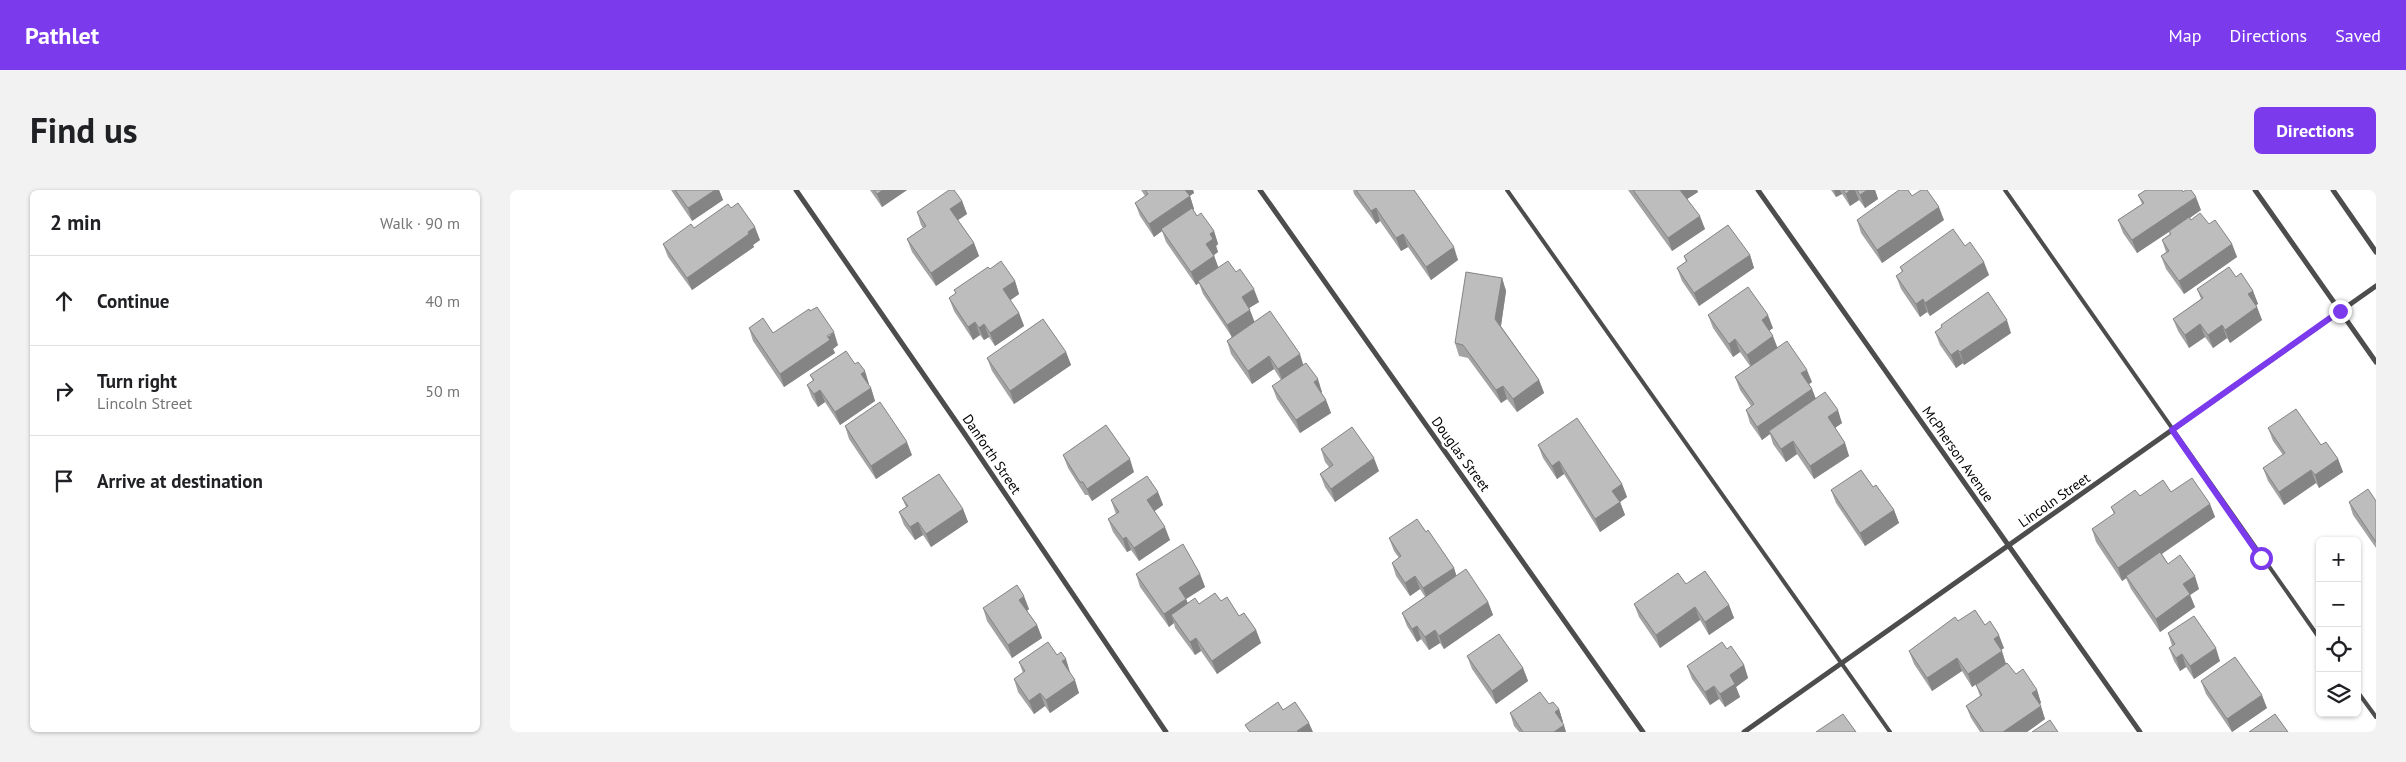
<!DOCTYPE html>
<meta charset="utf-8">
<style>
body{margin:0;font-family:"PT Sans",sans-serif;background:#f2f2f2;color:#202124}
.controls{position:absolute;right:15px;bottom:15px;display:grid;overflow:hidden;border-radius:8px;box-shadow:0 1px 4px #0004}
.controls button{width:45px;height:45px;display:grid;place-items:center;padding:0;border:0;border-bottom:1px solid #e0e0e0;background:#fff;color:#202124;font:25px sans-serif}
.stop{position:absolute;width:15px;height:15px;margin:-11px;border:4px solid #7c3aed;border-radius:50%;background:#fff}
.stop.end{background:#7c3aed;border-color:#fff;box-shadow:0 1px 5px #0008}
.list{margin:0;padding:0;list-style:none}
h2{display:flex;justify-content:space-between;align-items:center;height:65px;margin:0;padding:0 20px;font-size:21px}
h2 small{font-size:16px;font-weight:400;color:#757577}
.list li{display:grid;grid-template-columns:32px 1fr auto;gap:15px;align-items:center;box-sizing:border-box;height:90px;padding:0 20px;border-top:1px solid #e0e0e0}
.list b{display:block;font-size:19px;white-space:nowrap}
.list p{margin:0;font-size:16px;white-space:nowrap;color:#757577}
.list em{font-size:16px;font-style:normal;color:#757577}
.icon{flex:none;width:28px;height:28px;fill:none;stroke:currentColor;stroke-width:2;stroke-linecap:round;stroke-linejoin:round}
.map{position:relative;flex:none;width:1866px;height:542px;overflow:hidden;border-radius:8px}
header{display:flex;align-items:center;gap:30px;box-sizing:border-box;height:70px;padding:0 25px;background:#7c3aed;color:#fff}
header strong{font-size:24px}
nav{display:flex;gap:28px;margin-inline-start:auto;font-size:18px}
.intro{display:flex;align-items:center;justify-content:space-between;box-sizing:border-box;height:120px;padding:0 30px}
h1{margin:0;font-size:35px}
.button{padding:12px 22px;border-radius:8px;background:#7c3aed;color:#fff;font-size:18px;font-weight:700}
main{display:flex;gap:30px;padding:0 30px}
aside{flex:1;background:#fff;border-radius:8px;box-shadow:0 1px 4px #0004}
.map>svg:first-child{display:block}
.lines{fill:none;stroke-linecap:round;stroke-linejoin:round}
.service{stroke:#4d4d4d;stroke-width:4}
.minor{stroke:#4d4d4d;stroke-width:5}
.wall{fill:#a3a3a3}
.shaded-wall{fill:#848484}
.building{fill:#bdbdbd;stroke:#848484}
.route{stroke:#7c3aed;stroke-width:6}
.labels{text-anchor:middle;stroke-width:5;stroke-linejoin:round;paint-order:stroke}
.street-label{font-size:14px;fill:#000;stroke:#fff}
</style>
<header>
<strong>Pathlet</strong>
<nav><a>Map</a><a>Directions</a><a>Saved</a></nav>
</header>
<div class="intro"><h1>Find us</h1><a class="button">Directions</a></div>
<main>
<aside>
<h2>2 min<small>Walk · 90 m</small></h2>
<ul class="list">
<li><svg class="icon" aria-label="ahead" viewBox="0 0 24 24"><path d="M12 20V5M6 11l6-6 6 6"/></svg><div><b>Continue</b></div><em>40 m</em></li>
<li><svg class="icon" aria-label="right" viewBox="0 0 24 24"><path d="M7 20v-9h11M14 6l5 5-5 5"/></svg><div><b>Turn right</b><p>Lincoln Street</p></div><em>50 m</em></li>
<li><svg class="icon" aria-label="arrive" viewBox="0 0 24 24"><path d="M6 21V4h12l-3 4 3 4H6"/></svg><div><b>Arrive at destination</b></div></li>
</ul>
</aside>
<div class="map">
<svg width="1866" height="542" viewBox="0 0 1866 542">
<rect width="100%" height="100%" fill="#fff"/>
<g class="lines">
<!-- service -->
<g class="service">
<path d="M997,0L1380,542"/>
<path d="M1495,0L1810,449"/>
<path d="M1847,501L1866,527"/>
</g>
<!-- minor -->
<g class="minor">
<path d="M286,0L454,243L656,542"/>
<path d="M750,0L1133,542"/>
<path d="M1248,0L1630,542"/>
<path d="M1745,0L1866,172"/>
<path d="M1823,0L1866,62"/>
<path d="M1234,542L1866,96"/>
</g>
</g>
<!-- wall -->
<g class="wall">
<path d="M161,0H209L213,10L182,31Z"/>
<path d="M360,0H397L372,17Z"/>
<path d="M631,0H683L684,3L680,6L684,19L683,20L687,26L704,41L708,54L706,56L708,62L704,65L708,77L726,82L749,112L739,118L744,132L794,175L812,202L811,203L816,210L821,223L790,243L767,209L762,196L771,190L764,179L742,194L721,164L717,151L722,147L693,104L689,93L686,95L656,52L652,41L644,47L630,26L625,13L635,6Z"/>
<path d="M843,0H904L948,70L921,90L898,57L891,61L870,31L866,34L844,4Z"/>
<path d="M1118,0H1187L1188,2L1177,9L1195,39L1162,61Z"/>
<path d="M1321,0H1365L1368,9L1355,18L1349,10L1340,16L1332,4L1326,7Z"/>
<path d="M1628,5L1691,20L1680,28L1681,30L1699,34L1722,54L1727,67L1674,104L1656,79L1651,66L1656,62L1652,50L1660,44L1659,42L1627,63L1613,43L1608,30L1632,14Z"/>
<path d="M1402,6L1434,30L1372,73L1351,43L1347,30Z"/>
<path d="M452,11L457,24L448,30L464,53L469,66L426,96L402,62L397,49L413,38L411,35L407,22Z"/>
<path d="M221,18L250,50L243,55L244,57L182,100L158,67L153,54L184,38Z"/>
<path d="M1455,56L1479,85L1420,126L1417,122L1410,127L1391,99L1386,86L1392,82L1390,77Z"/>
<path d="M1240,65L1244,78L1189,116L1172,91L1167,78L1176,72L1174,66Z"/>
<path d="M480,79L505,91L509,104L500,110L509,123L514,136L485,156L479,147L474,150L470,145L463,150L444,121L439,108L446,104L444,100Z"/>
<path d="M1726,87L1743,101L1748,114L1746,115L1752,130L1720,153L1717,148L1703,158L1695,147L1679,158L1668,141L1663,129L1691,109L1687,99Z"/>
<path d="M992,88L996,101L991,136L1029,190L1034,203L1007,222L997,209L991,213L958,168L949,166L945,153Z"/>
<path d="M1198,125L1263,138L1259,141L1267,158L1302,192L1299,194L1302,199L1306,209L1332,233L1325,238L1335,253L1339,266L1304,289L1287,264L1276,272L1263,254L1260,244L1252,250L1240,233L1236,220L1241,216L1230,200L1225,187L1240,176L1230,162L1223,167L1203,138Z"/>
<path d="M1431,135L1501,143L1454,175L1453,173L1446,178L1430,155L1425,142L1432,137Z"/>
<path d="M239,138L263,143L328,155L323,159L325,163L274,197L243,151Z"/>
<path d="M556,162L561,175L504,214L482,181L477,168Z"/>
<path d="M300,185L359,194L358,195L361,198L365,211L330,235L315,212L308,217L302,208L297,195L303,191Z"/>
<path d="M335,236L402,265L366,289L339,249Z"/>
<path d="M1758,238L1811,255L1828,269L1833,282L1809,298L1806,293L1774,315L1758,291L1753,278L1773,265L1763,251Z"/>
<path d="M1028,255L1112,294L1117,307L1110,312L1115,325L1090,342L1054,284L1047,289L1033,268Z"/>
<path d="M811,259L869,281L825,312L815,297L810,284L819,277L815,272Z"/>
<path d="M553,265L624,282L582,311L578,305H575L558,278Z"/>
<path d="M1363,297L1384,320L1389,333L1355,356L1326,313L1321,300Z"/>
<path d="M648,302L653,315L644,321L660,350L629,371L621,360L617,362L603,342L598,329L606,324L601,310Z"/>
<path d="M1661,302L1700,314L1705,327L1652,364L1658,374L1689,399L1680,405L1685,417L1650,442L1621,399L1616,388L1612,391L1586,352L1582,339L1604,324L1601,317L1630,306Z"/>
<path d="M392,308L453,319L458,332L421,357L413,345L405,350L394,335L389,322L396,317Z"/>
<path d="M1866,311V358L1843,325L1839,312Z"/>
<path d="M879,348L944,378L946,385L978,412L983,425L934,459L930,453L919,460L911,449L907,452L897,436L892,423L915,407L910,399L900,406L886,386L882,373L889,368L884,361Z"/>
<path d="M626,384H690L695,397L676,409L678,413L689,414L711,411L729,426L746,440L751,453L707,484L691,461L685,465L665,438L664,433L659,437L630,397Z"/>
<path d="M1176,394L1219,415L1224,428L1199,445L1190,430L1150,458L1129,427L1124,414Z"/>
<path d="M473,418L519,419L517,421L527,435L532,448L502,468L477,431Z"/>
<path d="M1448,431L1475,435L1494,458L1491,460L1496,474L1506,484L1527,500L1531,513L1529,514L1535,529L1517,542H1470L1461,528L1456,516L1470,506L1466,495L1473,490L1462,497L1452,481L1422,501L1404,474L1399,461Z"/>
<path d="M1658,443L1710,471L1684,489L1676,477L1670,481L1664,471L1659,458L1662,456Z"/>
<path d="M1217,459L1234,475L1238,488L1226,497L1230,507L1215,517L1209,509L1200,515L1182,489L1177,476Z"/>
<path d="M547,465L560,482H559L569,503L540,523L535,516L524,524L508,502L504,489L513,483L509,472Z"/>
<path d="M957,466L1013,478L1018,491L986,514L962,479Z"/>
<path d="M1691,491L1757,518L1722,542L1696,504Z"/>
<path d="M1039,514L1049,519L1053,532L1052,533L1056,542H1009L1004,536L1000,523Z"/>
</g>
<!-- shaded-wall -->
<g class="shaded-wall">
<path d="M205,0H209L213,10L182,31L178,18Z"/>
<path d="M373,0H397L372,17L367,4Z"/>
<path d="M674,0H683L684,3L676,8Z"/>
<path d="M1170,0H1187L1188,2L1174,11Z"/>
<path d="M1324,0H1330L1332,4L1326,7Z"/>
<path d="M1340,0H1345L1349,10L1340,16L1336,4Z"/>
<path d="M1357,0H1365L1368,9L1355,18L1350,5Z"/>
<path d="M680,6L684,19L652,41L651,39L652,41L644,47L639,34Z"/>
<path d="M1686,7L1691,20L1627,63L1622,50Z"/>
<path d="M452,11L457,24L445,32L440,19Z"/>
<path d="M1429,17L1434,30L1372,73L1367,60Z"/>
<path d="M866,18L870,31L866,34L861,21Z"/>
<path d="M1190,26L1195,39L1162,61L1158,48Z"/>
<path d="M245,37L250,50L243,55L244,57L182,100L177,88Z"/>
<path d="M704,41L708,54L706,56L708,62L701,67L696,54L700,44Z"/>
<path d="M893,44L898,57L891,61L886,48Z"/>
<path d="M464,53L469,66L426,96L421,83Z"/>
<path d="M1722,54L1727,67L1674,104L1669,91Z"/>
<path d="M944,57L948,70L921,90L916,77Z"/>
<path d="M1240,65L1244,78L1189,116L1184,103Z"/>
<path d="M704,66L709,79L688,91L689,93L686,95L681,82Z"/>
<path d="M1474,72L1479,85L1420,126L1415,113Z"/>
<path d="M992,88L996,101L990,142L985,129Z"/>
<path d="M505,91L509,104L498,112L493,99Z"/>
<path d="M744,99L749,112L736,120L732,107Z"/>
<path d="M1743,101L1748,114L1743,117L1738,104Z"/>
<path d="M1413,109L1417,122L1410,127L1406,114Z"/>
<path d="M1747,117L1752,130L1720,153L1715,140Z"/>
<path d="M740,120L745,133L722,148L717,135Z"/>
<path d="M509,123L514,136L485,156L480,143Z"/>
<path d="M1258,125L1263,138L1256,143L1252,130Z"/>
<path d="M1497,130L1501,143L1454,175L1450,162Z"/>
<path d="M465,132L470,145L463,150L458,137Z"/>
<path d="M474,134L479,147L474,150L469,138Z"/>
<path d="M1690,134L1695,147L1679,158L1675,145Z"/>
<path d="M1712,135L1717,148L1703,158L1698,145Z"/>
<path d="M324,142L328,155L323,159L325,163L274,197L270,184Z"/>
<path d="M1263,146L1268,159L1242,178L1237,165Z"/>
<path d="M1225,149L1230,162L1223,167L1219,154Z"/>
<path d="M1448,160L1453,173L1446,178L1441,165Z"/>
<path d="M556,162L561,175L504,214L500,201Z"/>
<path d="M790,164L794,177L773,192L768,179Z"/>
<path d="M759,166L764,179L742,194L738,181Z"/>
<path d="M1297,180L1302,192L1296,196L1291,183Z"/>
<path d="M355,181L359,194L356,196L351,184Z"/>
<path d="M808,189L812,202L809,205L804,192Z"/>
<path d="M1029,190L1034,203L1007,222L1003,209Z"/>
<path d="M993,196L997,209L991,213L986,200Z"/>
<path d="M361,198L365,211L330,235L325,222Z"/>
<path d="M1302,199L1307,212L1259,241L1260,244L1252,250L1247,237Z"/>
<path d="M310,200L315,212L308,217L304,204Z"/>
<path d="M816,210L821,223L790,243L786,230Z"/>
<path d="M1328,220L1332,233L1322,240L1318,227Z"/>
<path d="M1283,251L1287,264L1276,272L1271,259Z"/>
<path d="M397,252L402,265L366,289L361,276Z"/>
<path d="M1335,253L1339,266L1304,289L1300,276Z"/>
<path d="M864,268L869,281L825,312L821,299Z"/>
<path d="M620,269L624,282L582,311L577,299Z"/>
<path d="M1828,269L1833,282L1809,298L1805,285Z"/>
<path d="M1049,271L1054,284L1047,289L1042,276Z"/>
<path d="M1801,280L1806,293L1774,315L1769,302Z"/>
<path d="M1112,294L1117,307L1110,312L1115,325L1090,342L1085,329L1102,301Z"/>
<path d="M648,302L653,315L642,323L637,310Z"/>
<path d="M1700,314L1705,327L1612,391L1608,378Z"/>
<path d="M453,319L458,332L421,357L416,344Z"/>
<path d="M1384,320L1389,333L1355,356L1350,343Z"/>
<path d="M408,332L413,345L405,350L400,337Z"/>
<path d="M655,337L660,350L629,371L624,358Z"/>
<path d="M616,347L621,360L617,362L613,349Z"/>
<path d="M944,378L948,391L918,411L913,398Z"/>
<path d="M690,384L695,397L676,409L681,422L661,425L664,433L659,437L654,424L669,398Z"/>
<path d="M905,386L910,399L900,406L895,393Z"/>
<path d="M1685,386L1689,399L1680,405L1685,417L1650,442L1646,429L1673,394Z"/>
<path d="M514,406L519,419L514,423L509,410Z"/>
<path d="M978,412L983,425L934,459L929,446Z"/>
<path d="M1219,415L1224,428L1199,445L1195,432Z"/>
<path d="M1185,417L1190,430L1150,458L1146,445Z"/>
<path d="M527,435L532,448L502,468L498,455Z"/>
<path d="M907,436L911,449L907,452L902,439Z"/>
<path d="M746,440L751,453L707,484L702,471Z"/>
<path d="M925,440L930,453L919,460L915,447Z"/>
<path d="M1489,445L1494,458L1488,462L1484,449Z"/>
<path d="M686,448L691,461L685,465L680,452Z"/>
<path d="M1706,458L1710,471L1684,489L1680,476Z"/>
<path d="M1492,461L1496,474L1462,497L1458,484Z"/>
<path d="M1672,464L1676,477L1670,481L1666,468Z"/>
<path d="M1447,468L1452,481L1422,501L1417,488Z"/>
<path d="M556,469L560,482L557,484L552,471Z"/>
<path d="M1234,475L1238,488L1226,497L1230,507L1215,517L1210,504L1220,485Z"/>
<path d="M1013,478L1018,491L986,514L982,501Z"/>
<path d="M565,490L569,503L540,523L536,510Z"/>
<path d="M1204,496L1209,509L1200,515L1195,502Z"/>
<path d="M1527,500L1531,513L1527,516L1522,503Z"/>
<path d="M530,503L535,516L524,524L519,511Z"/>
<path d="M1752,505L1757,518L1722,542L1717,529Z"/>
<path d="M1531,516L1535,529L1517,542H1493Z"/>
<path d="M1049,519L1053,532L1049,535L1045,522Z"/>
<path d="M799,533L803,542H788L787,541Z"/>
<path d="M1054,535L1056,542H1044Z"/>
</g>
<!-- building -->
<g class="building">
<path d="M165,0H205L178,18Z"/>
<path d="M364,0H373L367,4Z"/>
<path d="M439,0H444L452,11L440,19L464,53L421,83L397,49L416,36L407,22Z"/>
<path d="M635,0H675L680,6L639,34L625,13L638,4Z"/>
<path d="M846,0H904L944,57L916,77L893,44L886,48L866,18L861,21Z"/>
<path d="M1123,0H1170L1190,26L1158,48Z"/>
<path d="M1333,0H1340L1336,4Z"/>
<path d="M1347,0H1357L1350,5Z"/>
<path d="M1389,0H1398L1402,6L1411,0H1417L1429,17L1367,60L1347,30Z"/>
<path d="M1636,0H1672L1673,2L1676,0H1681L1686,7L1622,50L1608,30L1634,13L1628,5Z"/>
<path d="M228,13L245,37L238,42L239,44L177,88L153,54L181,34L184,38L218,14L221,18Z"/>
<path d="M682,18L687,26L691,23L704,41L700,44L703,49L696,54L704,66L681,82L651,39Z"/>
<path d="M1690,23L1699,34L1705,30L1722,54L1669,91L1651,66L1659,61L1652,50L1661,44L1659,41L1679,27L1681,30Z"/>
<path d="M1218,35L1240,65L1184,103L1167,78L1177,71L1174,66Z"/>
<path d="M1443,39L1455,56L1460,52L1474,72L1415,113L1413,109L1406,114L1386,86L1393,81L1390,77Z"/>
<path d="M491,71L505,91L493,99L509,123L480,143L474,134L469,138L465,132L458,137L439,108L446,103L444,100L478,77L480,79Z"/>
<path d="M718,71L726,82L730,79L744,99L732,107L740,120L717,135L688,91Z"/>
<path d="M1719,77L1726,87L1731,83L1743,101L1738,104L1747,117L1715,140L1712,135L1698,145L1690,134L1675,145L1663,129L1693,108L1687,99Z"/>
<path d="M956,82L992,88L985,129L1029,190L1003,209L993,196L986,200L953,155L945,153Z"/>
<path d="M1238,97L1258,125L1252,130L1263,146L1237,165L1225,149L1219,154L1198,125Z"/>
<path d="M1478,102L1497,130L1450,162L1448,160L1441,165L1425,142L1432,137L1431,135Z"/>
<path d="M307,117L324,142L317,146L320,150L270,184L239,138L253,128L263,143L299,119L300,121Z"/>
<path d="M760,121L790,164L768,179L759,166L738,181L717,151Z"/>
<path d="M533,129L556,162L500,201L477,168Z"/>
<path d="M1277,151L1297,180L1291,183L1302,199L1247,237L1236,220L1244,214L1225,187Z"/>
<path d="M336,161L345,174L348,172L355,181L351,184L361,198L325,222L310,200L304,204L297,195L304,190L300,185Z"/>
<path d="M796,173L808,189L804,192L816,210L786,230L762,196Z"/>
<path d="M1315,202L1328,220L1318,227L1335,253L1300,276L1283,251L1271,259L1259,241Z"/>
<path d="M370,212L397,252L361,276L335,236Z"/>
<path d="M1786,219L1811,255L1816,252L1828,269L1805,285L1801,280L1769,302L1753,278L1775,263L1758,238Z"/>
<path d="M1067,228L1112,294L1102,301L1110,312L1085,329L1049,271L1042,276L1028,255Z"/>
<path d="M596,235L620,269L577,299L573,292H570L553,265Z"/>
<path d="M842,237L864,268L821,299L810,284L823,275L811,259Z"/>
<path d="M1351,280L1363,297L1366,295L1384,320L1350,343L1321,300Z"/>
<path d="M429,284L453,319L416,344L408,332L400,337L389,322L398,316L392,308Z"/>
<path d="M637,286L648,302L637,310L655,337L624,358L616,347L613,349L598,329L609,322L601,310Z"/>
<path d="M1682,288L1700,314L1608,378L1582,339L1605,323L1601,317L1625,300L1630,306L1653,290L1661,302Z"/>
<path d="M1858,299L1866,311V352L1839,312Z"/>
<path d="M907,329L916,342L918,340L944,378L913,398L905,386L895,393L882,373L891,366L879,348Z"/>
<path d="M673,354L690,384L669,398L676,409L654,424L626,384Z"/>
<path d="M1650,362L1658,374L1670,365L1685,386L1673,394L1680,404L1646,429L1616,386Z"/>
<path d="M956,379L978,412L929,446L925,440L915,447L907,436L902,439L892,423Z"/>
<path d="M1195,381L1219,415L1195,432L1185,417L1146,445L1124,414L1168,383L1176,394Z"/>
<path d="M507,395L514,406L509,410L527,435L498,455L473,418Z"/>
<path d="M705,403L711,411L717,407L729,426L734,423L746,440L702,471L686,448L680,452L661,425L685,408L689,414Z"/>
<path d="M1465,420L1475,435L1480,431L1489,445L1484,449L1492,461L1458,484L1447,468L1417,488L1399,461L1445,427L1448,431Z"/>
<path d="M1684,426L1706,458L1680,476L1672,464L1666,468L1659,458L1665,454L1658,443Z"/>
<path d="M989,444L1013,478L982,501L957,466Z"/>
<path d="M538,452L547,465L551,462L556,469L552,471L565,490L536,510L530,503L519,511L504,489L515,481L509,472Z"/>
<path d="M1212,452L1217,459L1221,456L1234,475L1220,485L1225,494L1210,504L1204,496L1195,502L1177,476Z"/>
<path d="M1725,467L1752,505L1717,529L1691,491Z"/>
<path d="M1497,473L1506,484L1513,479L1527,500L1522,503L1531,516L1493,542H1474L1456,516L1472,505L1466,495Z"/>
<path d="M1030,502L1039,514L1043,512L1049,519L1045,522L1054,535L1044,542H1013L1000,523Z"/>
<path d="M768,512L773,520L785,512L799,533L787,541L788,542H740L735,535Z"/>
<path d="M1333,524L1346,542H1306Z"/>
<path d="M1765,524L1778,542H1739Z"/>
<path d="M1540,530L1548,542H1522Z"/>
</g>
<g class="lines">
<!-- route -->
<path class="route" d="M1751,368L1662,240L1830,121"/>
</g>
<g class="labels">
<!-- street labels -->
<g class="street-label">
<text transform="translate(482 264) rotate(56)" y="5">Danforth Street</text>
<text transform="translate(951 264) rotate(54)" y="5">Douglas Street</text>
<text transform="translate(1448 264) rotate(55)" y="5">McPherson Avenue</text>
<text transform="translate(1544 310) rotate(-35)" y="5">Lincoln Street</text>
</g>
</g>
</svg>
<div class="controls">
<button>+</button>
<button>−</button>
<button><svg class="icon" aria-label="locate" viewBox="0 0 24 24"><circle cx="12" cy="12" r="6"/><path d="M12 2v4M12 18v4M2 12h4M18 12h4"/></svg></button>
<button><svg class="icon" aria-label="layers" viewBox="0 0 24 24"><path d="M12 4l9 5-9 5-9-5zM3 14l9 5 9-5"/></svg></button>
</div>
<div class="stop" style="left:1751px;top:368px"></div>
<div class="stop end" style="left:1830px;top:121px"></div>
</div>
</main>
